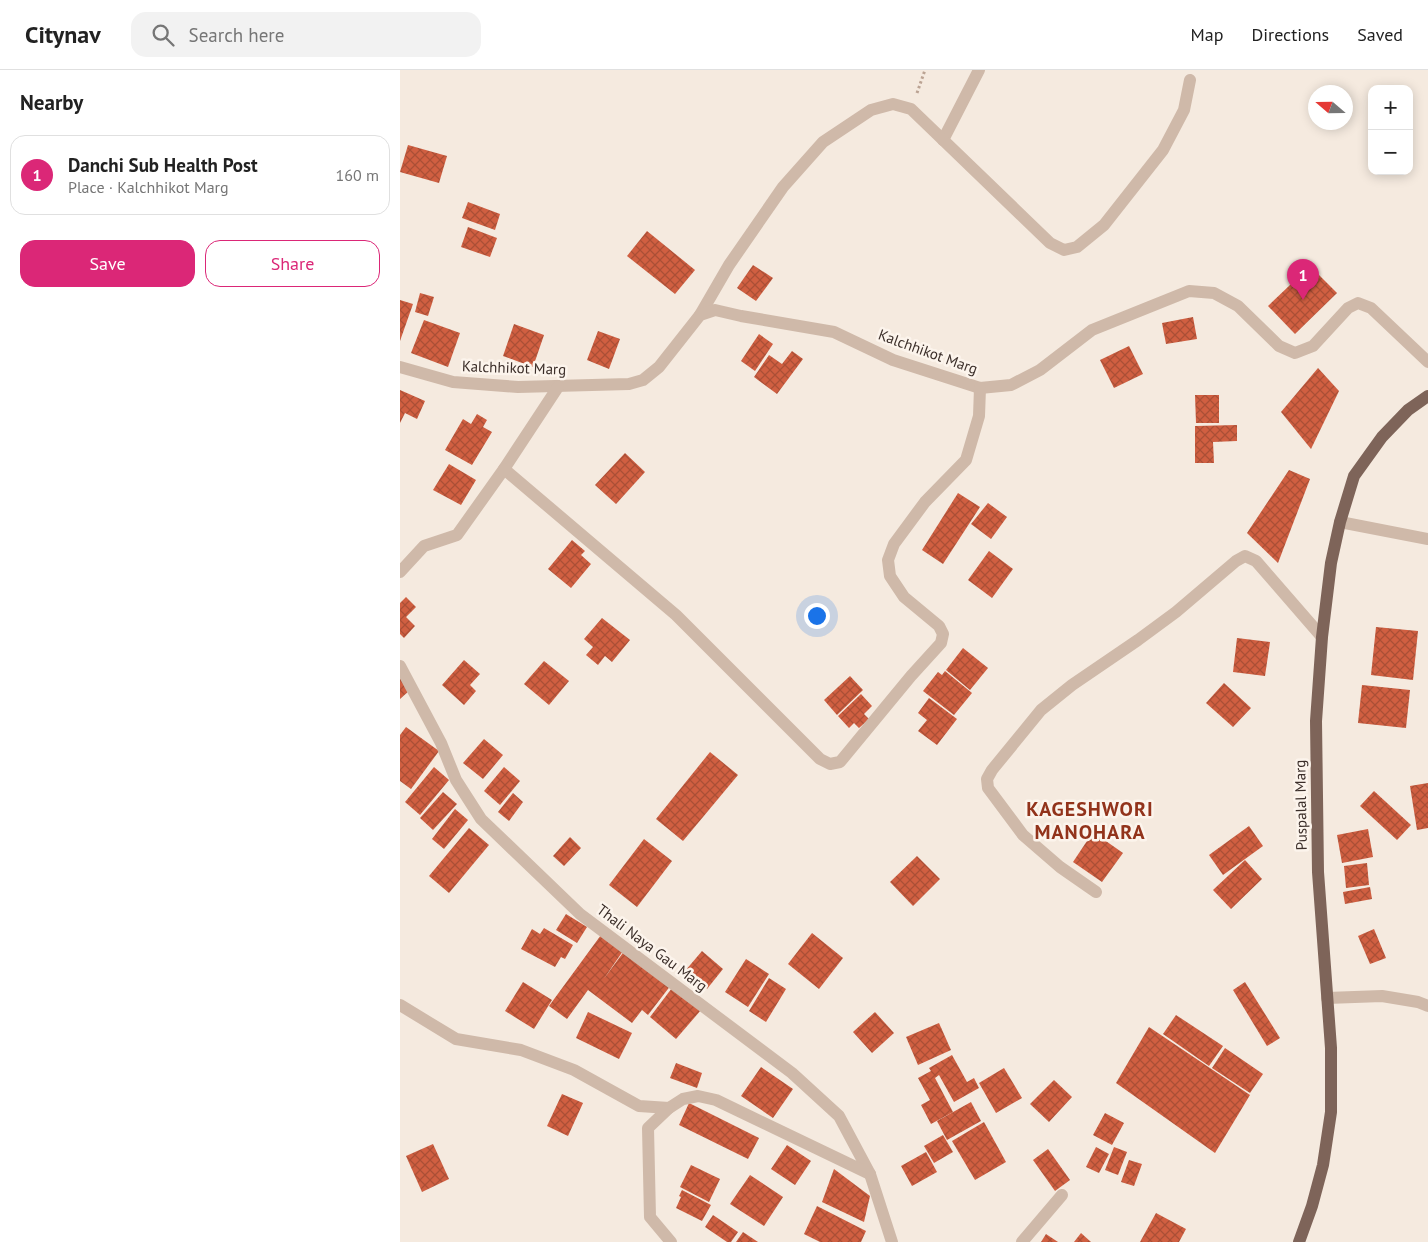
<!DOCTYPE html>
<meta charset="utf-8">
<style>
body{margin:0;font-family:"PT Sans",sans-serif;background:#f2f2f2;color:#222}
.controls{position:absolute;right:15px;top:15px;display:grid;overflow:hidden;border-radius:10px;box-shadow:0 2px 12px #0003}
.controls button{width:45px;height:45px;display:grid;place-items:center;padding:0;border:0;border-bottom:1px solid #e0e0e0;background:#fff;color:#222;font:25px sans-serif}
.compass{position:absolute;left:908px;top:15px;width:45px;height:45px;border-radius:50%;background:#fff;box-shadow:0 2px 12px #0003;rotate:290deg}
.you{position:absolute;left:416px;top:545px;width:18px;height:18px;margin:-12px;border:4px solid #fff;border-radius:50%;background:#1a73e8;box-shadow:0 0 0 8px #1a73e833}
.badge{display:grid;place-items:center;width:32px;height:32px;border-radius:50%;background:#db2777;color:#fff;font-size:16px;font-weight:700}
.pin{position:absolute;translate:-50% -41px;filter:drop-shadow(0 1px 2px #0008)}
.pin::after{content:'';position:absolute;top:26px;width:18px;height:15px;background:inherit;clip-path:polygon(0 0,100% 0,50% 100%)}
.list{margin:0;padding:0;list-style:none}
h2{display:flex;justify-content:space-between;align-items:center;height:65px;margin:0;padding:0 20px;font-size:21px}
h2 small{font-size:16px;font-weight:400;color:#767676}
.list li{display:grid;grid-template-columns:32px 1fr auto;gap:15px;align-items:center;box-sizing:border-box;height:80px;margin:0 10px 10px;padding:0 10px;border:1px solid #e0e0e0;border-radius:15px}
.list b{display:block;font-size:19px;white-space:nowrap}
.list p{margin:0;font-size:16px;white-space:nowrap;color:#767676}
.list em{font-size:16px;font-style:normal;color:#767676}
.actions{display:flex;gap:10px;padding:15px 20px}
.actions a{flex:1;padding:11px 0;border:1px solid #db2777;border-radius:15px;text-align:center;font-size:18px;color:#db2777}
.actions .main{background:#db2777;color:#fff}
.icon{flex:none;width:28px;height:28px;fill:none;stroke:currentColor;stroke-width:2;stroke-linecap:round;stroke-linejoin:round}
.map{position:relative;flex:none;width:1028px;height:1172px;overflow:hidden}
header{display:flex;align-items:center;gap:30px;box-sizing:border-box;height:70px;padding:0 25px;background:#fff;border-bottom:1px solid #e0e0e0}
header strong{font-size:24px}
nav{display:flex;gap:28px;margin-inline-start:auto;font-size:18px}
.search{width:350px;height:45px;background:#f2f2f2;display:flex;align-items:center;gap:12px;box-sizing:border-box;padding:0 18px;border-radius:15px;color:#767676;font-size:19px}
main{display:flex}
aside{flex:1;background:#fff}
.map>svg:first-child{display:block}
.building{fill:url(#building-cross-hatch)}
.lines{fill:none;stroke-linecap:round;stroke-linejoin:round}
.path{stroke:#bba393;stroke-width:3;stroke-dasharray:2.5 2.5;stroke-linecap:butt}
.minor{stroke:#cfb9a9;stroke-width:12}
.primary{stroke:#7e6459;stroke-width:12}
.labels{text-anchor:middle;stroke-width:5;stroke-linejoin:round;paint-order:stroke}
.street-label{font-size:15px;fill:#3b2e29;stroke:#fcf4ec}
.district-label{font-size:20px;font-weight:bold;letter-spacing:1px;fill:#92331b;stroke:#fcf4ec}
</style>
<header>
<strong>Citynav</strong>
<div class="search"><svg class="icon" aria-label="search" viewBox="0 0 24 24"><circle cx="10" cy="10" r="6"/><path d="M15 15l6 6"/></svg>Search here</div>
<nav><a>Map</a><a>Directions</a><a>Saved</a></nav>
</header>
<main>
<aside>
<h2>Nearby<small></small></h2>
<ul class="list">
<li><span class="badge">1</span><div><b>Danchi Sub Health Post</b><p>Place · Kalchhikot Marg</p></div><em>160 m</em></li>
</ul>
<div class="actions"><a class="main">Save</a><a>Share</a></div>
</aside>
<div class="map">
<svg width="1028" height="1172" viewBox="0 0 1028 1172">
<defs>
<pattern id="building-cross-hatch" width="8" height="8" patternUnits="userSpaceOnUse" patternTransform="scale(1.25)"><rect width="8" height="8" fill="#d05f41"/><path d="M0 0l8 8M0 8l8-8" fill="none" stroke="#aa4f36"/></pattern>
</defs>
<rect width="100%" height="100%" fill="#f5eadf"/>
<!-- building -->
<g class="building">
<path d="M8,75L47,86L39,113L0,102Z"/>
<path d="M68,132L100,144L95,160L62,148Z"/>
<path d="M68,157L97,168L90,187L61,177Z"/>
<path d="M247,161L295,200L275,224L227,186Z"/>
<path d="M353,195L373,208L356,231L337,218Z"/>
<path d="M910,196L937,223L895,264L868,236Z"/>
<path d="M20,223L34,227L28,246L15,242Z"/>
<path d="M0,230L13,234L0,271Z"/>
<path d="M793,247L797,269L766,274L762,253Z"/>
<path d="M24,250L60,263L48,297L11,283Z"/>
<path d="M114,254L144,265L133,297L103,286Z"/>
<path d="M198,261L220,269L209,299L187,290Z"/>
<path d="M359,264L373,274L355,301L341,291Z"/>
<path d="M729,276L743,304L714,318L700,290Z"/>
<path d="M392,281L403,289L377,324L354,307L369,285L382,294Z"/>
<path d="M918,298L939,321L911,379L881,342Z"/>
<path d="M0,320L25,331L17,349L5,343L0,353Z"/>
<path d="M795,325H819V353H796Z"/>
<path d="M77,344L87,350L83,357L92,362L72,395L45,380L63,349L71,354Z"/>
<path d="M837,355V371L813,372L814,393H795V356Z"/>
<path d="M225,383L245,402L216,434L195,415Z"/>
<path d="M49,394L76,410L61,435L33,420Z"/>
<path d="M889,400L910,409L878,493L847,463Z"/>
<path d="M558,423L580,437L543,494L522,480Z"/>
<path d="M588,433L607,447L591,469L571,454Z"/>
<path d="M172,470L185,481L181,485L191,494L171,518L148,499Z"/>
<path d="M589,481L613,499L592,528L568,510Z"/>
<path d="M6,527L16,537L6,547L15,556L4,568L0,564V533Z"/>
<path d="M202,548L230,570L212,592L205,586L198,595L186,585L193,577L184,569Z"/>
<path d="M976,557L1018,561L1013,610L971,605Z"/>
<path d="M837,568L870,572L865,606L833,602Z"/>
<path d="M563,578L588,598L570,620L546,600Z"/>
<path d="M64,590L80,604L70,615L76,621L64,635L42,615Z"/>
<path d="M144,591L169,611L149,635L124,614Z"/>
<path d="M545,601L572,623L554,645L523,621L538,602L542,605Z"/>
<path d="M450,606L463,620L437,645L424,630Z"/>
<path d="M0,607L10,620L0,629Z"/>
<path d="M824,613L851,638L833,657L806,633Z"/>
<path d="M962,615L1010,620L1006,658L958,653Z"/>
<path d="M461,624L472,636L464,644L469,649L459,658L454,653L449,658L438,646Z"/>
<path d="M529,628L557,649L537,675L518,661L527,650L518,643Z"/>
<path d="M6,657L39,681L11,719L0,711V665Z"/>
<path d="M84,669L103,685L83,709L63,693Z"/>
<path d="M310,682L338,705L283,771L256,749Z"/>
<path d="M34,697L49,710L20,745L5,732Z"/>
<path d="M104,697L120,711L100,735L84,721Z"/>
<path d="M1028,713V758L1017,760L1010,716Z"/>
<path d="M974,721L1011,755L997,770L960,736Z"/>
<path d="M43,722L57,734L33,760L20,748Z"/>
<path d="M113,723L123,732L109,751L98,742Z"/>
<path d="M55,739L68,750L44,779L32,769Z"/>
<path d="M849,756L863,776L823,805L809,785Z"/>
<path d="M69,758L89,775L49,823L29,806Z"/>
<path d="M968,759L973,787L942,793L937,765Z"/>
<path d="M693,762L723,783L702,812L673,792Z"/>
<path d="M170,767L181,778L164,796L153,786Z"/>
<path d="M244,769L272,791L237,837L209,815Z"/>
<path d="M517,786L540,809L513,836L490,812Z"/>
<path d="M845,790L862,809L831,839L813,820Z"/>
<path d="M967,793L969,815L946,818L944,796Z"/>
<path d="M970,817L972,829L945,834L943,822Z"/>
<path d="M166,844L187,857L177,873L156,860Z"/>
<path d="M144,858L173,875L165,889L161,887L155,897L121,879L132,859L140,864Z"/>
<path d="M974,859L986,888L970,894L958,866Z"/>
<path d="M412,863L443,888L419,919L388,894Z"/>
<path d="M201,865L223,881L203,910L225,880L271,915L248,945L242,940L232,953L188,920L167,949L149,936Z"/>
<path d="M302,881L323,899L307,919L285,901Z"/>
<path d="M346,889L369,904L348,937L325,922Z"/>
<path d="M369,908L386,919L366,952L349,941Z"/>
<path d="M123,912L152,930L134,959L105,941Z"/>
<path d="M845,912L880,968L867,976L833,920Z"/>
<path d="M272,918L301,940L276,969L250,947Z"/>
<path d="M188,942L232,963L219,989L176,968Z"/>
<path d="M475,942L494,963L472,983L453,962Z"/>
<path d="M776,945L823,976L809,996L763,964Z"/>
<path d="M539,953L551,980L518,995L506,967Z"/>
<path d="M749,957L850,1025L815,1083L716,1013Z"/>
<path d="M825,978L863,1004L850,1023L812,998Z"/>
<path d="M552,985L567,1012L574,1008L579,1018L554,1032L539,1005L535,1008L553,1042L531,1054L521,1035L530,1030L518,1008L531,1001L529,998Z"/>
<path d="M276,993L302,1003L297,1018L270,1008Z"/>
<path d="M361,997L393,1019L373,1048L341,1026Z"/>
<path d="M604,998L622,1028L596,1043L579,1013Z"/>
<path d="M654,1010L672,1027L649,1052L630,1034Z"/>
<path d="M162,1024L183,1033L168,1066L147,1056Z"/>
<path d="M571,1032L581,1051L547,1070L537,1051Z"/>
<path d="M289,1033L359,1068L348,1089L279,1055Z"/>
<path d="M705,1043L724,1053L712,1075L693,1065Z"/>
<path d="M584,1052L606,1092L575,1110L552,1071Z"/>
<path d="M543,1065L553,1082L534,1093L524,1076Z"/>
<path d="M33,1074L49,1109L22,1122L6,1086Z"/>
<path d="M387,1075L411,1091L395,1115L371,1099Z"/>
<path d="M696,1077L709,1084L699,1103L686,1097Z"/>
<path d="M714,1077L727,1082L718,1105L705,1100Z"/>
<path d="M648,1079L670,1110L655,1121L633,1090Z"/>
<path d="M526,1082L537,1102L512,1116L501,1096Z"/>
<path d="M729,1090L742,1094L734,1116L721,1112Z"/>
<path d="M291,1095L320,1109L309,1132L280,1117Z"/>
<path d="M434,1099L470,1126L464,1152L422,1132Z"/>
<path d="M350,1105L383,1127L364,1156L330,1134Z"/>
<path d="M282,1120L311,1135L302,1151L276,1138L281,1127L279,1126Z"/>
<path d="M417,1136L466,1161L461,1172H420L404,1164Z"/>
<path d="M756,1143L786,1159L779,1172H740Z"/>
<path d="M313,1145L338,1162L331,1172H327L305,1157Z"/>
<path d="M343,1162L358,1172H336Z"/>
<path d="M681,1163L691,1172H674Z"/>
<path d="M646,1164L658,1172H641Z"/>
</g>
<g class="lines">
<!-- path -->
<path class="path" d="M517,23L525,0"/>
<!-- minor -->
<g class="minor">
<path d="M543,70L579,0"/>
<path d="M300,245L329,195L383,117L423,72L471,40L493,34L511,39L650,173L664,180L677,177L704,155L763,80L784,40L790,10"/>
<path d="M0,297L53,312L118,317L229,314L243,310L259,297L300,245L315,240L341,246L434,262L493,290L580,318L611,315L640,300L692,260L789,221L814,223L838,236L879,276L895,283L913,276L948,238L958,233L971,238L1028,292"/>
<path d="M158,317L104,399L276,545L420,689L430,694L440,692L511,606L541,573L543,564L539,556L504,527L490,506L488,490L494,474L525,432L566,390L579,346L580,318"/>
<path d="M940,452L1028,469"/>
<path d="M0,502L24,476L57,465L104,399"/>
<path d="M0,596L41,673L56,710L81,749L180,844L392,1003L439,1046L470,1104L492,1172"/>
<path d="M696,822L660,797L623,765L588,718L587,709L592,700L641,640L672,615L738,570L776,542L836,491L845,486L856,491L922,567"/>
<path d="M927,928L982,926L1018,932L1028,936"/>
<path d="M0,935L56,969L121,980L174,1000L239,1036L269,1038L283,1029L298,1026L316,1030L470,1104"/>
<path d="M269,1038L248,1058L250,1147L271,1172"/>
<path d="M622,1172L662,1125"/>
</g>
<!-- primary -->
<path class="primary" d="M899,1172L912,1136L923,1095L931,1042V978L918,802L916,651L922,567L931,493L940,452L954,406L982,367L1008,340L1028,326"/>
</g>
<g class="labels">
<!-- street labels -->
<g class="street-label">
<text transform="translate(528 282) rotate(20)" y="5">Kalchhikot Marg</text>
<text transform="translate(114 298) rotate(2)" y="5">Kalchhikot Marg</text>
<text transform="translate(901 735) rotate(-91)" y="5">Puspalal Marg</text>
<text transform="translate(252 878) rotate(37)" y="5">Thali Naya Gau Marg</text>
</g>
<!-- district labels -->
<g class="district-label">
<text x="690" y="746">KAGESHWORI<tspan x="690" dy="23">MANOHARA</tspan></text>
</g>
</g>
</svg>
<div class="controls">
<button>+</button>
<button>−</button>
</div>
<svg class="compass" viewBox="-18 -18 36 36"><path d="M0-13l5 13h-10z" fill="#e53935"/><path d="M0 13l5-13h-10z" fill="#767676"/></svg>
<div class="you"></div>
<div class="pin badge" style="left:903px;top:230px">1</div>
</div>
</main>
